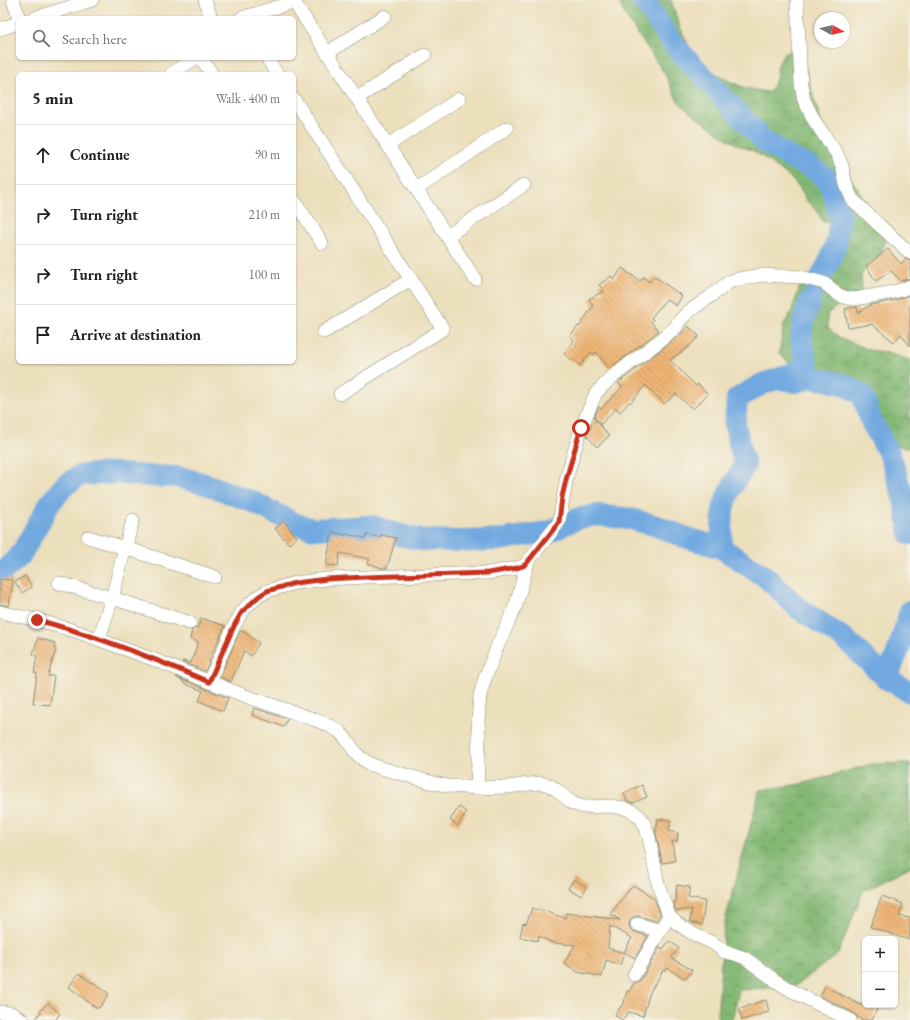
<!DOCTYPE html>
<meta charset="utf-8">
<style>
body{margin:0;font-family:"EB Garamond",serif;background:#f6f6f6;color:#202124}
.controls{position:absolute;right:12px;bottom:12px;display:grid;overflow:hidden;border-radius:6px;box-shadow:0 1px 3px #0004}
.controls button{width:36px;height:36px;display:grid;place-items:center;padding:0;border:0;border-bottom:1px solid #e0e0e0;background:#fff;color:#202124;font:20px sans-serif}
.compass{position:absolute;left:814px;top:12px;width:36px;height:36px;border-radius:50%;background:#fff;box-shadow:0 1px 3px #0004;rotate:98deg}
.stop{position:absolute;width:12px;height:12px;margin:-9px;border:3px solid #c8321e;border-radius:50%;background:#fff}
.stop.end{background:#c8321e;border-color:#fff;box-shadow:0 1px 4px #0008}
.list{margin:0;padding:0;list-style:none}
h2{display:flex;justify-content:space-between;align-items:center;height:52px;margin:0;padding:0 16px;font-size:17px}
h2 small{font-size:13px;font-weight:400;color:#757577}
.list li{display:grid;grid-template-columns:26px 1fr auto;gap:12px;align-items:center;box-sizing:border-box;height:60px;padding:0 16px;border-top:1px solid #e0e0e0}
.list b{display:block;font-size:15px;white-space:nowrap}
.list em{font-size:13px;font-style:normal;color:#757577}
.icon{flex:none;width:22px;height:22px;fill:none;stroke:currentColor;stroke-width:2;stroke-linecap:round;stroke-linejoin:round}
.map{position:relative;flex:none;width:910px;height:1020px;overflow:hidden}
.search{position:absolute;background:#fff;box-shadow:0 1px 3px #0004;left:16px;top:16px;width:280px;height:44px;display:flex;align-items:center;gap:10px;box-sizing:border-box;padding:0 14px;border-radius:6px;color:#757577;font-size:15px}
.panel{position:absolute;background:#fff;box-shadow:0 1px 3px #0004;left:16px;top:72px;width:280px;height:292px;border-radius:6px}
.map>svg:first-child{display:block}
.forest{fill:url(#forest-crowns);stroke:#527a54}
.lines{fill:none;stroke-linecap:round;stroke-linejoin:round}
.river{stroke:#71a9e0;stroke-width:22}
.building{fill:url(#building-back-hatch)}
.minor-casing{stroke:#868e78;stroke-width:14}
.minor{stroke:#fff;stroke-width:13}
.route{stroke:#c8321e;stroke-width:5}
</style>
<div class="map">
<svg width="910" height="1020" viewBox="0 0 910 1020">
<defs>
<pattern id="forest-crowns" width="20" height="18" patternUnits="userSpaceOnUse"><rect width="20" height="18" fill="#84b874"/><path d="M2 6a3 3 0 1 1 6 0M12 15a3 3 0 1 1 6 0" fill="none" stroke="#6b9760"/></pattern>
<pattern id="building-back-hatch" width="6" height="6" patternUnits="userSpaceOnUse"><rect width="6" height="6" fill="#efb574"/><path d="M-1 5l2 2M0 0l6 6M5-1l2 2" fill="none" stroke="#c19460"/></pattern>
</defs>
<rect width="100%" height="100%" fill="#f7f3e8"/>
<filter id="ink" filterUnits="userSpaceOnUse"><feTurbulence type="fractalNoise" baseFrequency=".025" numOctaves="2"/><feDisplacementMap in="SourceGraphic" scale="8" xChannelSelector="R" yChannelSelector="G"/><feConvolveMatrix kernelMatrix="1 2 1 2 8 2 1 2 1" color-interpolation-filters="sRGB"/></filter>
<filter id="wash" filterUnits="userSpaceOnUse"><feTurbulence type="fractalNoise" baseFrequency=".012" numOctaves="4" result="noise"/><feDisplacementMap in="SourceGraphic" scale="16" xChannelSelector="R" yChannelSelector="G"/><feGaussianBlur stdDeviation="0.9" result="paint"/><feColorMatrix in="noise" values="0 0 0 0 0 0 0 0 0 0 0 0 0 0 0 0 0 1.4 0 .05"/><feComposite in="paint" operator="in"/></filter>
<g filter="url(#wash)">
<rect width="100%" height="100%" fill="#ecdfbc"/>
<!-- forest -->
<g class="forest">
<path d="M618,0H671C677,19 684,41 696,57C708,70 726,81 743,87C752,90 761,91 770,92L776,79L778,65L784,53L798,51L804,63L821,122L842,165L874,214L886,241L880,255L869,264L861,275L862,289L854,301L839,305L827,314L828,328L839,337L869,350L883,352L910,360V447L904,448L891,442L883,429L873,403L866,391L843,373L828,369L813,371L806,366L790,364L779,353L784,324L791,313L802,280L815,290L818,284L829,277L838,266L836,252L840,217L824,223L817,211L807,201L800,189L790,177L763,157L751,150L736,144L723,136L688,111L678,101L666,76L651,53L632,26L624,13Z"/>
<path d="M910,763V867H909L863,891L838,954L795,986L739,990L732,1020H718V1006L724,925L760,790L801,784L872,764Z"/>
</g>
<g class="lines">
<!-- river -->
<g class="river">
<path d="M643,0L673,44L764,141L789,157L812,168L827,179L833,193L840,217L837,240L831,258L816,287"/>
<path d="M786,380L795,382L810,378L826,380L845,385L862,395L872,423L890,455L905,503L910,534"/>
<path d="M721,548L723,509L729,492L745,465L741,451L735,425L737,399C746,393 755,387 765,383C779,378 794,375 807,366C807,357 804,353 802,345C799,332 806,313 810,301"/>
<path d="M0,574L20,556L50,503L65,485L81,475L114,473L147,476L178,477L209,485L253,502L296,524L314,529L372,526L396,534L422,540L457,541L499,540L551,531L576,519L597,515L631,519L657,526L684,537L721,548L766,577L798,608L846,640L887,679L910,692"/>
<path d="M887,679L899,648L910,611"/>
</g>
</g>
<g id="blocks">
<!-- building -->
<g class="building">
<path d="M888,249L901,264L905,259L910,261V278L901,281L891,271L876,281L866,266Z"/>
<path d="M622,268L640,281L644,277L649,282L654,276L682,296L676,306L666,299L651,318L653,320L651,322L659,331L609,369L596,352L594,355L591,352L580,366L564,354L574,340L570,336L578,326L579,327L593,306L589,299L604,291L599,285L611,276L614,280Z"/>
<path d="M910,295V346L901,334L894,342L872,324L848,328L845,309L857,307L858,313L870,305L896,300Z"/>
<path d="M688,326L699,336L691,345L670,360L696,386L698,384L708,394L693,409L691,406L690,407L676,394L664,404L646,385L630,403L629,402L620,412L616,408L601,424L594,418L598,408L599,407L601,409L622,387L618,383L667,345L682,333Z"/>
<path d="M596,420L609,436L597,447L587,436L592,423Z"/>
<path d="M284,521L297,537L289,544L275,529Z"/>
<path d="M332,532L346,535V534L366,538V535L380,537L381,535L396,538L387,568H382L368,563L370,559L340,553L338,566L326,565Z"/>
<path d="M25,576L32,587L22,593L15,582Z"/>
<path d="M0,579L13,580L9,606L0,604Z"/>
<path d="M201,618L225,626L205,671L182,662L183,661L191,663L198,642L190,639L192,630L196,628L197,629Z"/>
<path d="M240,631L244,632L259,643L251,656L244,651L231,682L220,677Z"/>
<path d="M38,638L55,643L54,648L56,649L48,676H54L50,705L33,703L37,673H34L37,656L33,654Z"/>
<path d="M176,677L228,698L223,711L199,701L203,691L183,683L184,682Z"/>
<path d="M254,708L287,719L284,727L252,715Z"/>
<path d="M642,785L647,797L633,803L627,801L624,793Z"/>
<path d="M459,807L466,812L458,826L450,820Z"/>
<path d="M658,819L671,820L669,831L678,833L677,842L672,841L675,861L662,863L655,829L656,830Z"/>
<path d="M574,879L587,887L581,896L568,888Z"/>
<path d="M633,885L654,898L660,914L656,921L639,916H636L632,918L630,921L629,926L631,930L635,932L648,936L635,958L624,952L632,938L610,926L608,948L624,953L620,965L606,960L602,977L578,972L564,963L575,945L553,943L539,936L538,941L520,937L523,923L526,924L532,908L538,910V909L565,918L566,913L620,920L610,914Z"/>
<path d="M677,885L690,887L688,898L705,901L702,925L690,922L692,909L676,911L673,902H675Z"/>
<path d="M882,896L903,904L899,916L910,918V940L870,927Z"/>
<path d="M669,941L679,948L671,958L692,970L686,979L667,968L665,971L663,970L650,992L643,1016L629,1012L622,1020L615,1015L624,1002L627,991L629,992L634,983L638,982L641,979L660,947L663,949Z"/>
<path d="M79,973L92,983L93,982L109,994L99,1008H96L69,987Z"/>
<path d="M825,986L860,1005H879L872,1020H863L857,1017L854,1013L820,996Z"/>
<path d="M766,1000L769,1012L742,1020L739,1009L747,1007V1006Z"/>
<path d="M48,1003L60,1014L55,1020H35L41,1012L40,1011Z"/>
</g>
</g>
</g>
<g filter="url(#ink)">
<use href="#blocks" fill-opacity="0" stroke="#868e78" stroke-width="1"/>
<g class="lines">
<defs>
<g id="minor">
<path d="M13,0L19,18"/>
<path d="M205,0L211,18"/>
<path d="M797,0L801,84L804,100L815,122L837,154L842,166L846,185L852,199L879,225L910,253"/>
<path d="M35,18L92,0"/>
<path d="M241,18L294,2L475,279"/>
<path d="M0,29L18,23"/>
<path d="M327,53L385,16"/>
<path d="M201,58L212,74"/>
<path d="M267,58L277,74"/>
<path d="M171,74L195,58"/>
<path d="M357,98L425,55"/>
<path d="M294,99L443,329L340,394"/>
<path d="M388,145L459,99"/>
<path d="M417,189L507,128"/>
<path d="M294,200L322,243"/>
<path d="M447,236L524,185"/>
<path d="M324,332L411,279"/>
<path d="M88,537L125,548L215,577"/>
<path d="M59,583L112,598L190,623"/>
<path d="M0,612L37,620L75,631L152,659L248,697L316,720L330,726L339,731L347,740L356,753L361,758L372,765L388,770L430,782L448,786L463,787L477,788L508,787L529,784L540,783L549,785L557,790L572,803L577,805L584,807L609,806L624,808L632,811L640,817L645,825L649,837L658,884L669,916L678,924L695,935L713,943L725,952L734,954L745,958L776,981L792,991L850,1020"/>
<path d="M99,639L112,598L125,548L133,520"/>
<path d="M209,682L234,626L242,612L247,606L259,596L267,591L295,583L327,579L366,577L488,573L517,568L523,566L526,564L557,525L559,522L567,476L581,428L596,393L612,377L662,339L677,326L678,322L688,312L711,296L729,282L738,279L762,275L801,277L824,283L839,295L847,298L855,299L894,292L904,289L910,286"/>
<path d="M477,788L479,736L478,720L480,695L485,678L498,645L516,605L528,561"/>
<path d="M637,924L660,931"/>
<path d="M634,975L669,916"/>
<path d="M0,1012L11,1013L23,1020"/>
</g>
</defs>
<!-- minor casing -->
<use href="#minor" class="minor-casing"/>
<!-- minor -->
<use href="#minor" class="minor"/>
</g>
</g>
<g class="lines" filter="url(#ink)">
<!-- route -->
<path class="route" d="M37,620C95,635 153,658 209,682L234,626L242,612L259,596L267,591L295,583L327,579L366,577L488,573L517,568L523,566L526,564L557,525L559,522L562,497L567,476L581,428"/>
</g>
</svg>
<div class="controls">
<button>+</button>
<button>−</button>
</div>
<svg class="compass" viewBox="-18 -18 36 36"><path d="M0-13l5 13h-10z" fill="#e53935"/><path d="M0 13l5-13h-10z" fill="#757577"/></svg>
<div class="stop" style="left:581px;top:428px"></div>
<div class="stop end" style="left:37px;top:620px"></div>
<div class="search"><svg class="icon" aria-label="search" viewBox="0 0 24 24"><circle cx="10" cy="10" r="6"/><path d="M15 15l6 6"/></svg>Search here</div>
<section class="panel">
<h2>5 min<small>Walk · 400 m</small></h2>
<ul class="list">
<li><svg class="icon" aria-label="ahead" viewBox="0 0 24 24"><path d="M12 20V5M6 11l6-6 6 6"/></svg><div><b>Continue</b></div><em>90 m</em></li>
<li><svg class="icon" aria-label="right" viewBox="0 0 24 24"><path d="M7 20v-9h11M14 6l5 5-5 5"/></svg><div><b>Turn right</b></div><em>210 m</em></li>
<li><svg class="icon" aria-label="right" viewBox="0 0 24 24"><path d="M7 20v-9h11M14 6l5 5-5 5"/></svg><div><b>Turn right</b></div><em>100 m</em></li>
<li><svg class="icon" aria-label="arrive" viewBox="0 0 24 24"><path d="M6 21V4h12l-3 4 3 4H6"/></svg><div><b>Arrive at destination</b></div></li>
</ul>
</section>
</div>
